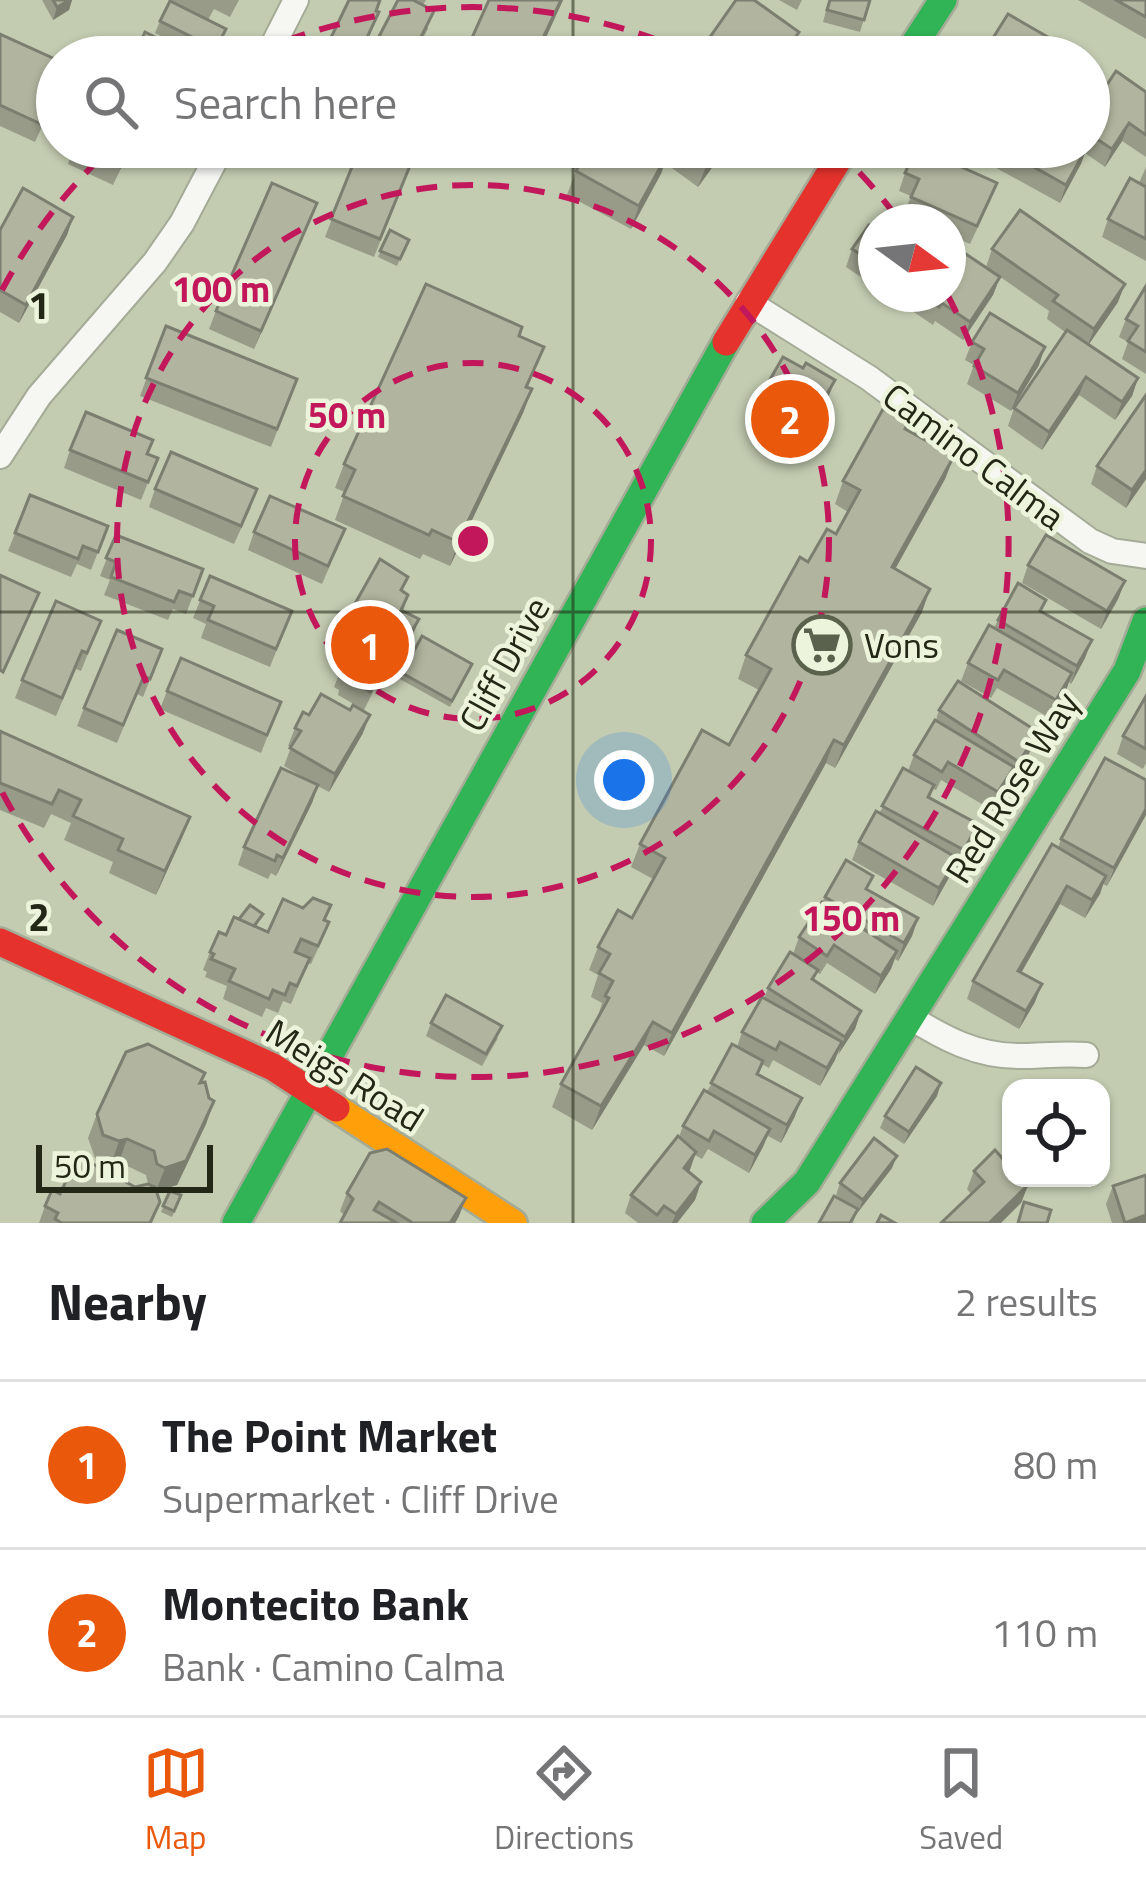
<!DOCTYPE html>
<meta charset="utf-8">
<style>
body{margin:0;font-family:"Titillium Web",sans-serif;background:#f2f2f2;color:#202124}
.controls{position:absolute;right:36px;bottom:36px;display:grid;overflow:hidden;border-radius:24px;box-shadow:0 3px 9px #0004}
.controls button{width:108px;height:108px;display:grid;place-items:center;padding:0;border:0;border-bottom:3px solid #e0e0e0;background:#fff;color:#202124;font:60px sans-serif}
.compass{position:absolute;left:858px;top:204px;width:108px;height:108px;border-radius:50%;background:#fff;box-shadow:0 3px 9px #0004;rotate:105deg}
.scale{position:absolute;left:36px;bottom:30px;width:177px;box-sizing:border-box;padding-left:12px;border:6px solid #222815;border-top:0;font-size:33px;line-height:42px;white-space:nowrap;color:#222815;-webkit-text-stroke:9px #ecf4db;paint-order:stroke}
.you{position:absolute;left:624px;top:780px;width:42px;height:42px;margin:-30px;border:9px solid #fff;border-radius:50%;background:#1a73e8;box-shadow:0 0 0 18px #1a73e833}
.badge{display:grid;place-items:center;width:78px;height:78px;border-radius:50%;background:#ea580c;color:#fff;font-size:39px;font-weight:700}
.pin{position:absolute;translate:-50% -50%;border:6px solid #fff;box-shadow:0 3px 12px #0006}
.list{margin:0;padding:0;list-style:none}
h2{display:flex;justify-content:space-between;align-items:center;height:156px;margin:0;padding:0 48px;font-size:51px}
h2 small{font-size:39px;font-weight:400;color:#757577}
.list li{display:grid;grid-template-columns:78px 1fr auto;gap:36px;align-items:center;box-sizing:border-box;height:168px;padding:0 48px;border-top:3px solid #e0e0e0}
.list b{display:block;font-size:45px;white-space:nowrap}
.list p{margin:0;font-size:39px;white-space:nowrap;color:#757577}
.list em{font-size:39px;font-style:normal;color:#757577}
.icon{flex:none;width:66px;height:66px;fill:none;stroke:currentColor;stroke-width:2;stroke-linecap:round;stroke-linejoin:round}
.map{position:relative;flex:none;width:1146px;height:1223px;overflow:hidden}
.search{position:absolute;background:#fff;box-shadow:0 3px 9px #0004;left:36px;right:36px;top:36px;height:132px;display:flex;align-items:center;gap:30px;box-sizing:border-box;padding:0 42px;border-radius:66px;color:#757577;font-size:45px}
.sheet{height:492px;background:#fff}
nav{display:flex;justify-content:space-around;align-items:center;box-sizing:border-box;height:168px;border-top:3px solid #e0e0e0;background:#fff;font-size:33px;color:#757577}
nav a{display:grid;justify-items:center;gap:6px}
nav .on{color:#ea580c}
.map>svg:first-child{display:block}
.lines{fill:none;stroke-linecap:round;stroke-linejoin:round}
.street-casing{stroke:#a4ab96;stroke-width:28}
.fast-casing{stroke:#a4ab96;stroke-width:32}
.slow-casing{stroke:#a4ab96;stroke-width:32}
.jam-casing{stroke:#a4ab96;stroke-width:32}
.street{stroke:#f6f7f3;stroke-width:24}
.fast{stroke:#30b455;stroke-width:27}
.slow{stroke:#ff9f0a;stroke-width:27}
.jam{stroke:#e5322d;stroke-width:27}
.wall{fill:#989b88}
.shaded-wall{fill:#7c7e6f}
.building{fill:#b1b49e;stroke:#7c7e6f;stroke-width:3}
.grid{fill:none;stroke:#222815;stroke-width:3;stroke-opacity:0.55}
.ring{fill:none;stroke:#c2185b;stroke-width:6;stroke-dasharray:21 15}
.labels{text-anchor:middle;stroke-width:9;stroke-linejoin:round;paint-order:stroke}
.street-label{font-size:36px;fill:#222815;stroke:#ecf4db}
.poi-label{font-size:36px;fill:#222815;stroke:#ecf4db;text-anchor:start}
.grid-label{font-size:39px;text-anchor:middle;font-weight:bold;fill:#222815;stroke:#ecf4db;stroke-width:9;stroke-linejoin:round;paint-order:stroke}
.centre{fill:#c2185b;stroke:#ecf4db;stroke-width:6}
.ring-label{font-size:36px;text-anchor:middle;font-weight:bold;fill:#c2185b;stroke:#ecf4db;stroke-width:9;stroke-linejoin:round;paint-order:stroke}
</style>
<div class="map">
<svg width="1146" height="1223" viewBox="0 0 1146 1223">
<rect width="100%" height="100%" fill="#c3ccb1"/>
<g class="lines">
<defs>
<g id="street">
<path d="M267,57L296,0"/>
<path d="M748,302L869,378L1090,541L1112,551L1146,556"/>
<path d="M0,456L39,396L155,262L182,223L222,147"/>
<path d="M910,1017C943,1038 977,1056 1018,1056C1041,1056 1063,1053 1086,1055"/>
</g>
<g id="fast">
<path d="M906,57L943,0"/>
<path d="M236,1223L726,342"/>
<path d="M765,1223L807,1182L1127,671L1146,621"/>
</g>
<path id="slow" d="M336,1108L513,1223"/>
<g id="jam">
<path d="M726,342L846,147"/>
<path d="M0,942L273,1067L336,1108"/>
</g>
</defs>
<!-- street casing -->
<use href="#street" class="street-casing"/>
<!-- fast casing -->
<use href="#fast" class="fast-casing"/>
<!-- slow casing -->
<use href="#slow" class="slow-casing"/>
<!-- jam casing -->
<use href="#jam" class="jam-casing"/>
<!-- street -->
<use href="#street" class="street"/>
<!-- fast -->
<use href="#fast" class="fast"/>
<!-- slow -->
<use href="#slow" class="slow"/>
<!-- jam -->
<use href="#jam" class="jam"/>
</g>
<!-- wall -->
<g class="wall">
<path d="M42,0H72L69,10L53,20Z"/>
<path d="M169,0H239L230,17L214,9L208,20L226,29L213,57H203L155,33Z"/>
<path d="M398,0H426L423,5L428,29L413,57H322L325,50L376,11L379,12L366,44L373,48Z"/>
<path d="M563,0L537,57H465L471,40Z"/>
<path d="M779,0H802L797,10Z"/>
<path d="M829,0H870L860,32L823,22Z"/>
<path d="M1078,0H1146V39Z"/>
<path d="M0,34L57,93L35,142L0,126Z"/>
<path d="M988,46L1061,57H985Z"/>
<path d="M1146,92V157L1122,141L1105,167L1085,153L1060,203L958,147H1089V112Z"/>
<path d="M74,147H172L164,163L131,148L113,185L68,164Z"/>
<path d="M360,147L416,151L374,257L325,237Z"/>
<path d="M533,147H727L698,187L665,163L631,229L567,195L576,170Z"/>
<path d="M1146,167V261L1102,237L1108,219L1139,183Z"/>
<path d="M905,173L990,201L970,244L948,234V222H920L904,215L911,196L899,191Z"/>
<path d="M317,203L254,349L209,329L216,311Z"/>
<path d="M73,217L67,235L19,323L0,312V230Z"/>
<path d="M876,229V287L846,267L852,249Z"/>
<path d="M390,230L409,240L397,266L378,257Z"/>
<path d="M992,249L1118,302L1089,344L1138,378L1132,396L1115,420L1079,395L1042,450L1008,426L1014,408L1065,332L1047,319L1049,311L986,267Z"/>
<path d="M1000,277L993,295L963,340L935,321L933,325L887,294H948Z"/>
<path d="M1146,286V374L1122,359L1128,342L1119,337L1126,319Z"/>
<path d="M166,326L297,379L271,447L140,396Z"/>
<path d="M519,336L544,347L528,387L532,389L523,413L450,566L423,554L420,559L335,520L345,492L335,488L344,464Z"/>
<path d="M972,342L1039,365L1011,411L967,384L974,365L965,360Z"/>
<path d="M1146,395V479L1126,508L1091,484L1097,466Z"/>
<path d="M828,398L796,455L767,438L769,431L751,420L757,402Z"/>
<path d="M905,429L954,456L945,479L895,569L922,612L835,768L826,763L664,1056L644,1045L592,1130L552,1107L561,1084L597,1019L602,1003L591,997L598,975L589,970L598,947L632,918L653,879L631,867L640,844L729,745L759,690L738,679L746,655L808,562L836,534L848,512L835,504L843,481Z"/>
<path d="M70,450L148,454L158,458L141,500L64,468Z"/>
<path d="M155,489L251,507L234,544L149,507Z"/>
<path d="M30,495L108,526L91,570L77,564L71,577L8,551Z"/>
<path d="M254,532L338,547L322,584L248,550Z"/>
<path d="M116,535L203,569L186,614L173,609L168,620L104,595L110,580L100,576Z"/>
<path d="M1028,565L1125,581L1118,599L1101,629L1022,583Z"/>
<path d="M210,576L292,611L270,667L201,638L206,624L193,618Z"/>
<path d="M403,591L408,595L403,611L419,619L412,637L379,693L374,690L364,710L338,695L339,690L334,687L345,660L332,652L338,634Z"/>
<path d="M1042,612L1085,658L1071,684L1069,682L1050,718L997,688L991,698L961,681L968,663L994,628L998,620Z"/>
<path d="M101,621L81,671L76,669L56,716L15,698L22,680Z"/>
<path d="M162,649L143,697L137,694L117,743L77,726L84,708Z"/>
<path d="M472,664L450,707L400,679L402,673Z"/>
<path d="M167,691L281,702L261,753L160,709Z"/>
<path d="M1146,696V763L1143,769L1117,754L1123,736Z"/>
<path d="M939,710L1031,750L1012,780L1010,778L992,810L941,780L936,790L933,789L930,798L972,842L958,868L954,866L933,906L852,860L859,842L908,771L914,755L936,720Z"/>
<path d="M309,715L363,733L329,792L318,786L312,803L276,876L271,873L268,879L238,865L244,847L308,780L284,766L291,747L288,746L295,728Z"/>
<path d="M0,731L181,840L156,895L109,873L113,862L64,840L71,823L51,814L44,828L0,810Z"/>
<path d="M1146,780L1107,886L1103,884L1085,918L1060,904L1021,973L1035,1002L1019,1029L967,999L973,981L1058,848L1061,839Z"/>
<path d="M868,890L918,918L912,936L898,961L895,959L891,969L875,994L827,963L820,974L817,972L814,981L861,1011L855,1029L837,1054L820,1086L773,1060L769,1068L762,1064L758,1075L795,1116L781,1143L768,1136L749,1173L708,1149L702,1159L695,1155L688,1172L701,1182L695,1200L677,1223H638L625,1213L631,1195L679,1137L683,1126L737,1047L742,1032L764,999L768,988L793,954L799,937L825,897Z"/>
<path d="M263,914L256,927L268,932L325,921L322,940L311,964L308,963L291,1004L283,1001L278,1013L266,1008L262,1017L223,999L227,986L205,977L207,972L203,970L210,952L239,919Z"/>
<path d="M431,1023L498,1038L482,1066L426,1036Z"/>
<path d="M205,1073L202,1082L209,1098L214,1101L206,1124L177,1185L156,1191L160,1202L152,1223H39L45,1206L60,1194L135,1187L148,1184L146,1175L119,1162L111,1165L95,1158L88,1138L97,1114Z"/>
<path d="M937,1096L904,1144L880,1128L885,1116Z"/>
<path d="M892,1168L858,1212L857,1211L853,1223H819L842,1200L836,1195L840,1183Z"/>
<path d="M974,1171L1028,1185L1021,1203L971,1194L967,1189Z"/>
<path d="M1113,1186L1146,1223H1112L1106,1204Z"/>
<path d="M170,1191L181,1195L172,1217L161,1212Z"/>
<path d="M347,1193L459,1216L455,1223H340L344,1215L340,1211Z"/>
</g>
<!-- shaded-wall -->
<g class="shaded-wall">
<path d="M70,0H72L69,10L53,20L57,7Z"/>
<path d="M561,0H563L537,57H534Z"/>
<path d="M799,32L790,57H782Z"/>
<path d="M1129,123L1122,141L1105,167L1112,149Z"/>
<path d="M719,147H727L698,187L707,164Z"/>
<path d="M1087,147L1081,164L1060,203L1066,185Z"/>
<path d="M669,151L661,174L631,229L639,206Z"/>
<path d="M317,203L310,221L254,349L261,331Z"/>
<path d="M73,217L67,235L19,323L26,305Z"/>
<path d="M1000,277L993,295L963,340L970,322Z"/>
<path d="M1125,284L1118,302L1087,347L1094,329Z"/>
<path d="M1045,347L1039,365L1011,411L1018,393Z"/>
<path d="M1086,377L1079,395L1042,450L1049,432Z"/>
<path d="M1138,378L1132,396L1115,420L1122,402Z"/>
<path d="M835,380L828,398L796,455L802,437Z"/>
<path d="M532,389L523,413L450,566L458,542Z"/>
<path d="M954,456L945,479L883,591L892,567Z"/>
<path d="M1146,470V479L1126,508L1132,490Z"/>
<path d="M1125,581L1118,599L1101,629L1107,611Z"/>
<path d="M930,589L922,612L835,768L844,745Z"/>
<path d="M419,619L412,637L379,693L386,675Z"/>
<path d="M1092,640L1085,658L1071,684L1077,666Z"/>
<path d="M1072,673L1066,691L1050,718L1056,700Z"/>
<path d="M370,715L363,733L329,792L335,774Z"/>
<path d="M1038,732L1031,750L1012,780L1019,762Z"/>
<path d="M834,740L826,763L664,1056L672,1033Z"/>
<path d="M1014,767L1007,785L992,810L998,792Z"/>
<path d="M318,785L312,803L276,876L283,858Z"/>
<path d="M1146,809V815L1107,886L1114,868Z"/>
<path d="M190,817L181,840L156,895L165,871Z"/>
<path d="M978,824L972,842L958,868L964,850Z"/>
<path d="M957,858L950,876L933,906L939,888Z"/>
<path d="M1106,876L1100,894L1085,918L1092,900Z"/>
<path d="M1067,886L1060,904L1012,989L1018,971Z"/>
<path d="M918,918L912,936L898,961L904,943Z"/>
<path d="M897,951L891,969L875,994L881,976Z"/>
<path d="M1042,984L1035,1002L1019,1029L1026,1011Z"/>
<path d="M861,1011L855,1029L838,1055L845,1037Z"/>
<path d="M653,1022L644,1045L592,1130L601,1106Z"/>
<path d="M842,1042L835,1060L820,1086L827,1068Z"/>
<path d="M941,1083L937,1096L904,1144L909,1132Z"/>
<path d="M802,1098L795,1116L781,1143L787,1125Z"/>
<path d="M214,1101L206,1124L177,1185L156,1191L165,1168Z"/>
<path d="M770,1129L763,1147L749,1173L755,1155Z"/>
<path d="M127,1139L119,1162L111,1165L119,1141Z"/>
<path d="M696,1152L690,1170L677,1186L684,1168Z"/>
<path d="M897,1156L892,1168L858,1212L863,1200Z"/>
<path d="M701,1182L695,1200L677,1223H672L676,1214Z"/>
<path d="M1028,1185L1021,1203L1001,1223H989Z"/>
<path d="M466,1198L459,1216L455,1223H450Z"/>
<path d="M1146,1215V1223H1125Z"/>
</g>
<!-- building -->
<g class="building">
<path d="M53,0H70L57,7Z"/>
<path d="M349,0H380L376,11L379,12L364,44L373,48L398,0H413L434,11L411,57H340L325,50Z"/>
<path d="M489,0H561L534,57H507L471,40Z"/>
<path d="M736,0H754L799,32L782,57H696Z"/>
<path d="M830,0H870L864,20L827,10Z"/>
<path d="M1116,0H1146V17Z"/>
<path d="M170,1L226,29L216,49L160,21Z"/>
<path d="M1008,14L1065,47L1059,57H1006L988,46Z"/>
<path d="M145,32L175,47L170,57H121L126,47L136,52Z"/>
<path d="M0,34L57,60V89L41,124L0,105Z"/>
<path d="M565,50L579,57H561Z"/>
<path d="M1116,71L1146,92V135L1129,123L1112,149L1089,134V112Z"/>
<path d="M76,147H129L120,167Z"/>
<path d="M360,147H407L416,151L380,239L331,219Z"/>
<path d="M585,147H662L669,151L639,206L576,171L588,149Z"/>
<path d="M683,147H719L707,164Z"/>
<path d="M917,147L997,183L977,226L911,197L919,179L905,173Z"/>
<path d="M998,147H1087L1066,185Z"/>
<path d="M1130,178L1146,187V239L1108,219Z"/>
<path d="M272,183L317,203L261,331L216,311Z"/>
<path d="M23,188L73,217L26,305L0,290V230Z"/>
<path d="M1020,210L1125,284L1094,329L1053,301L1058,295L992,249Z"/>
<path d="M869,225L876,229V264L852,249Z"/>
<path d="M390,230L409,240L400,259L380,251Z"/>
<path d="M948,242L1000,277L970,322L942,303L939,307L920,294H948Z"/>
<path d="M426,284L522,327L519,336L544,347L526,387L532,389L458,542L432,530L429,535L343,496L355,470L344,464Z"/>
<path d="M1146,286V352L1128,341L1138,326L1126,319Z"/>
<path d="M990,313L1045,347L1018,393L974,366L984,349L972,342Z"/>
<path d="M166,326L297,379L277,429L146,378Z"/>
<path d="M1067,330L1138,378L1122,402L1086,377L1049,432L1014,408Z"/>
<path d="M783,357L803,368L806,363L835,380L802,437L773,420L776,413L757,402Z"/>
<path d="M1146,395V470L1132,490L1097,466Z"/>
<path d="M883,409L908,423L905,429L954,456L892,567L930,589L844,745L834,740L672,1033L653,1022L601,1106L561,1084L609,998L605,996L613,981L599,973L610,954L598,947L618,910L632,918L665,858L640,844L702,730L729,745L771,669L746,655L800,557L808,562L827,529L836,534L860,490L843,481Z"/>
<path d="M86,412L153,440L147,454L158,458L148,482L70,450Z"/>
<path d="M171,452L257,489L241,526L155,489Z"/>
<path d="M30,495L108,526L98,552L83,546L78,559L15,533Z"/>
<path d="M270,496L345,529L328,566L254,532Z"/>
<path d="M116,535L203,569L193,596L179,591L174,602L111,577L116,562L106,558Z"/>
<path d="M1046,535L1125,581L1107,611L1028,565Z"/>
<path d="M380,559L408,577L401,590L408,595L401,610L419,619L386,675L381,672L370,692L344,677L346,672L340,669L355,644L338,634Z"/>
<path d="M0,575L39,593L3,672L0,670Z"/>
<path d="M210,576L292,611L276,649L208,620L214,606L200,600Z"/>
<path d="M1018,583L1046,600L1040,611L1092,640L1077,666L998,620Z"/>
<path d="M56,601L101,621L87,653L82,651L62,698L22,680Z"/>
<path d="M989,625L1072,673L1056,700L1004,670L998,680L968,663Z"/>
<path d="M117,630L162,649L150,679L144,676L123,725L84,708Z"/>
<path d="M422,636L472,664L452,701L402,673Z"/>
<path d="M181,658L281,702L267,735L167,691Z"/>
<path d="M958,681L1038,732L1019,762L939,710Z"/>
<path d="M321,694L350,710L353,705L370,715L335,774L290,748L301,731L295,728L303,712L309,715Z"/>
<path d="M1146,696V749L1123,736Z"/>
<path d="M935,720L1014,767L998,792L948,762L942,772L914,755Z"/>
<path d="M0,731L190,817L165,871L118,850L123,839L73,816L81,800L59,790L52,804L0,783Z"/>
<path d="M1105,758L1146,780V809L1114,868L1061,839Z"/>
<path d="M281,768L318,785L283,858L277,855L275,861L244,847Z"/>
<path d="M903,768L934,785L928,797L978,824L964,850L882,806Z"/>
<path d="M876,811L957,858L939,888L859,842Z"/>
<path d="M1052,844L1106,876L1092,900L1067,886L1018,971L1042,984L1026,1011L973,981Z"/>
<path d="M846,860L873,876L866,889L918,918L904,943L825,897Z"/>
<path d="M313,898L331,905L324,920L329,922L318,946L301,939L295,952L310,958L297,986L290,983L285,995L273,990L269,999L229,981L235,969L211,959L214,954L210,952L219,932L226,935L234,917L268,932L283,899L303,908Z"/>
<path d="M822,902L897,951L881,976L834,945L827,956L799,937Z"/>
<path d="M250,905L263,914L254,926L239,919Z"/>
<path d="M790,952L818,970L812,979L861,1011L845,1037L768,988Z"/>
<path d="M446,995L502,1026L486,1054L431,1023Z"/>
<path d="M762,997L842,1042L827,1068L780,1042L776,1050L742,1032Z"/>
<path d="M148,1044L205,1073L200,1083L205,1082L209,1098L214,1101L186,1161L165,1168L157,1164L154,1151L127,1139L119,1141L103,1135L97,1114L126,1052Z"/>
<path d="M732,1044L763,1061L757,1074L802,1098L787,1125L711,1083Z"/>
<path d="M916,1067L941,1083L909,1132L885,1116Z"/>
<path d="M704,1090L770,1129L755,1155L714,1131L709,1141L683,1126Z"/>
<path d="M678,1136L696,1152L684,1168L701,1182L676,1214L664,1206L657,1215L631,1195Z"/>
<path d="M874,1138L897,1156L863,1200L840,1183Z"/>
<path d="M387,1149L466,1198L450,1223H413L379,1202L374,1210L397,1223H340L353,1199L347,1193L370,1153Z"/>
<path d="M995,1150L1011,1168V1178H1021L1028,1185L989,1223H941L984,1182L974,1171Z"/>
<path d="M78,1156L135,1187L148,1184L155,1187L160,1202L150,1223H62L55,1219L58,1213L45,1206L52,1190L60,1194Z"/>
<path d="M1146,1175V1215L1125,1223L1113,1186Z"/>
<path d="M170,1191L181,1195L174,1211L163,1206Z"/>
<path d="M834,1196L858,1209L850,1223H819Z"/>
<path d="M1024,1202L1051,1210L1047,1223H1018Z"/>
<path d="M881,1215L895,1223H877Z"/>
</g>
<!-- grid -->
<path class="grid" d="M573,0V57M573,147V1223M0,612H1146"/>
<!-- distance rings -->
<g class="ring">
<circle cx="473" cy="541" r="178"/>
<circle cx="473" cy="541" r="356"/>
<path d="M2 290A534 534 0 0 1 112 147M252 55A534 534 0 0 1 694 55M834 147A534 534 0 0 1 899 220M947 294A534 534 0 0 1 2 792"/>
</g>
<!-- icons -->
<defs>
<symbol id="supermarket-ring" viewBox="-11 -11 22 22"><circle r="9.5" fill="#ecf4db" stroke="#5a614c" stroke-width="1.5"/><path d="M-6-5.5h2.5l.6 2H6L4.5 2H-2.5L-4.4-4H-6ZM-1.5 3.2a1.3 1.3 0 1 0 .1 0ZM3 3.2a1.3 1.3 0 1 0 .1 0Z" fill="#5a614c"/></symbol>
</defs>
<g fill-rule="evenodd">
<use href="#supermarket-ring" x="789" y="612" width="66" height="66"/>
</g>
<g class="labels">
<!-- street labels -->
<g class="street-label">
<text transform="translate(974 456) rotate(37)" y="13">Camino Calma</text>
<text transform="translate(504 664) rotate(-61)" y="13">Cliff Drive</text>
<text transform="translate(1012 787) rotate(-58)" y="13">Red Rose Way</text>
<text transform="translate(345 1075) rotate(32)" y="13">Meigs Road</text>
</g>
<!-- poi labels -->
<g class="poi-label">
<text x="864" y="658">Vons</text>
</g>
</g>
<g class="grid-label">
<text x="39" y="319">1</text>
<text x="39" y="931">2</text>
</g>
<circle cx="473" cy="541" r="18" class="centre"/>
<g class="ring-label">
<text x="221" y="302">100 m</text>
<text x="347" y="428">50 m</text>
<text x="851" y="931">150 m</text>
</g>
</svg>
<div class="controls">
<button><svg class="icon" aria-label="locate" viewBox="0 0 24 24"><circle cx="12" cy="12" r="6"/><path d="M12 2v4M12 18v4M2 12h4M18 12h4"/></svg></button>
</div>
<svg class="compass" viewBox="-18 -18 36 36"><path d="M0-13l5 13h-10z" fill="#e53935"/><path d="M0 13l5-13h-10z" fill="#757577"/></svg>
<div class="scale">50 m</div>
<div class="you"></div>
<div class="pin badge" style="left:370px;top:645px">1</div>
<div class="pin badge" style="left:790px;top:419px">2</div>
<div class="search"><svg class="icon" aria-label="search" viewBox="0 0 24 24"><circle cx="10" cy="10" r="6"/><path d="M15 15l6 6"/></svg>Search here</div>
</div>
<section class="sheet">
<h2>Nearby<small>2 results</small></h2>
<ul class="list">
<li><span class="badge">1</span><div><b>The Point Market</b><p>Supermarket · Cliff Drive</p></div><em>80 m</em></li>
<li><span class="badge">2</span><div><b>Montecito Bank</b><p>Bank · Camino Calma</p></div><em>110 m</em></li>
</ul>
</section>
<nav>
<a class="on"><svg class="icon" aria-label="map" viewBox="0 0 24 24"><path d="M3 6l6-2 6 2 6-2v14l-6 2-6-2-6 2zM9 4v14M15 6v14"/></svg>Map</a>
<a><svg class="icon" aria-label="directions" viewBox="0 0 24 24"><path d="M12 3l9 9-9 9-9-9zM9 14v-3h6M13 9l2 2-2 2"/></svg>Directions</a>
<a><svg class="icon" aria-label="saved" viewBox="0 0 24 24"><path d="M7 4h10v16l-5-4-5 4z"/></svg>Saved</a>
</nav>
